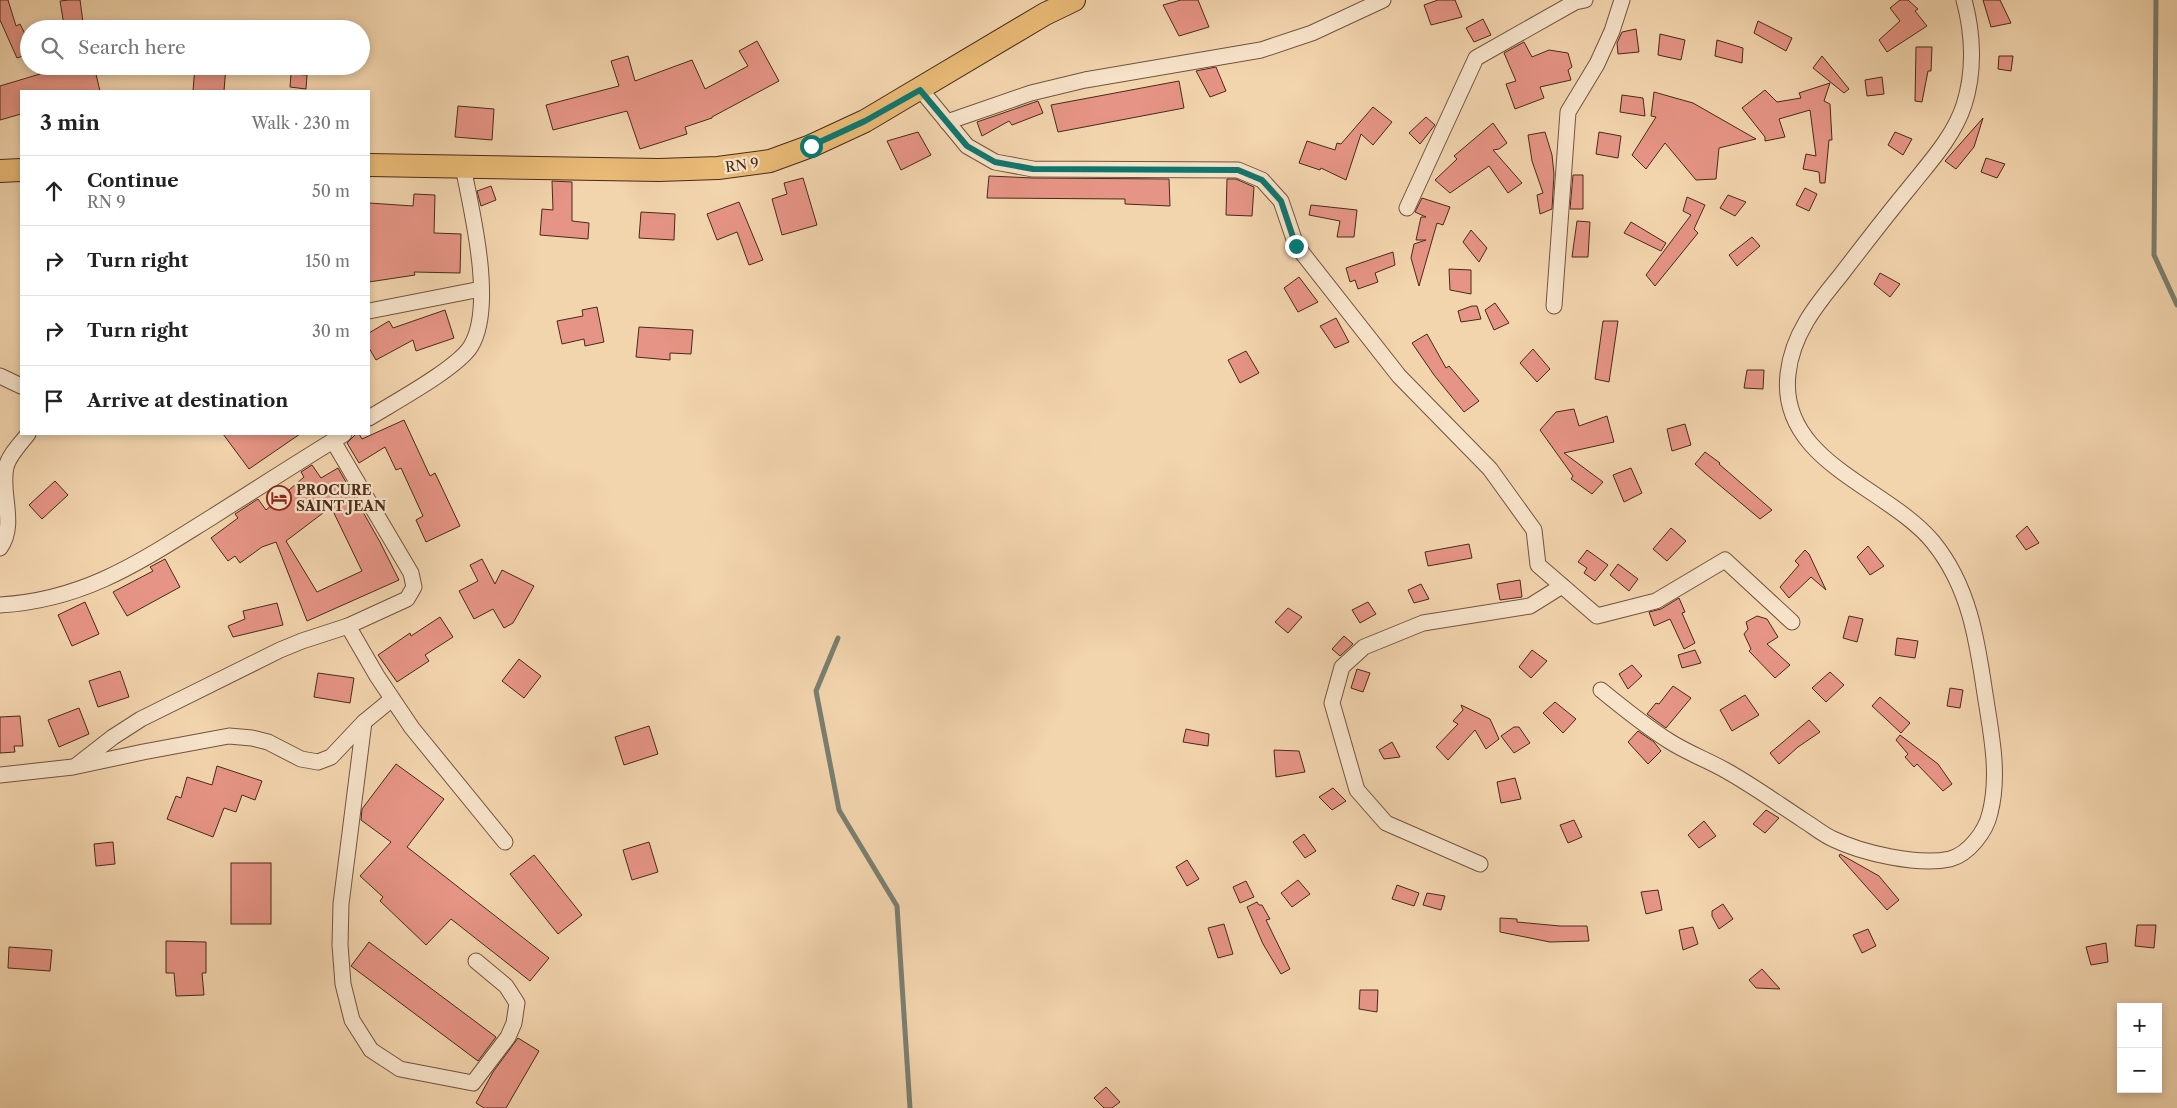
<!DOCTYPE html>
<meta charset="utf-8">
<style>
body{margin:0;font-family:"Libre Caslon Text",serif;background:#f6f6f6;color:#222}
.controls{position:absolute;right:15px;bottom:15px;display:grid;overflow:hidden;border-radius:0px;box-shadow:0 2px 8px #0003}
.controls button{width:45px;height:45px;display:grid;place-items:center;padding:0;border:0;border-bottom:1px solid #e0e0e0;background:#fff;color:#222;font:25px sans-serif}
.stop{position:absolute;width:15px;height:15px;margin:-11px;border:4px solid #0f766e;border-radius:50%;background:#fff}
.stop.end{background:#0f766e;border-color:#fff;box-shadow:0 1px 5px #0008}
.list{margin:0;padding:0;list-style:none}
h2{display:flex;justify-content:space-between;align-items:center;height:65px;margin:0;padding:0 20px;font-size:21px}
h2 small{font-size:16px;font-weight:400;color:#767676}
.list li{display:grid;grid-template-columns:32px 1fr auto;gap:15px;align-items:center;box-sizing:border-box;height:70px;padding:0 20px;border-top:1px solid #e0e0e0}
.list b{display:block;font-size:19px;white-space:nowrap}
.list p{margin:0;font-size:16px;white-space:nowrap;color:#767676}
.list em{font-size:16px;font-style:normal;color:#767676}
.icon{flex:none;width:28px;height:28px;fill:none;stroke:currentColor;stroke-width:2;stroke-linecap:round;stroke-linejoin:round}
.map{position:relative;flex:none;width:2177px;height:1108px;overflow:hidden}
.search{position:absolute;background:#fff;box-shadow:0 2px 8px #0003;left:20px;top:20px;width:350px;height:55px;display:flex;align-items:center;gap:12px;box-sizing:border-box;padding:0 18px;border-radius:28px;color:#767676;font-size:19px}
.panel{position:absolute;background:#fff;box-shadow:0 2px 8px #0003;left:20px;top:90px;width:350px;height:345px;border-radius:0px}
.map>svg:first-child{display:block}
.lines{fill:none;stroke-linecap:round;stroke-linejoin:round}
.stream{stroke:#7a7f70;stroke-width:5}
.building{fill:#e69485;stroke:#482a18;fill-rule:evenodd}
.street-casing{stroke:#72543d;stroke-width:17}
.primary-casing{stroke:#482a18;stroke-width:24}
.street{stroke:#f7e3ca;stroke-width:15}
.primary{stroke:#e9ba76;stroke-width:22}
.route{stroke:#0f766e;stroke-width:6}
.labels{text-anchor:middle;stroke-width:4.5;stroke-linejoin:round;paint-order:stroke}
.street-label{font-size:14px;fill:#482a18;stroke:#f7e3ca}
.poi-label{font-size:14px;font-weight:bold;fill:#482a18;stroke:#f7e3ca;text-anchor:start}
</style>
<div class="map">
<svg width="2177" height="1108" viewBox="0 0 2177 1108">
<rect width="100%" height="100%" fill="#f2d4ad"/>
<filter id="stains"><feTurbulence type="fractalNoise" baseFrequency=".004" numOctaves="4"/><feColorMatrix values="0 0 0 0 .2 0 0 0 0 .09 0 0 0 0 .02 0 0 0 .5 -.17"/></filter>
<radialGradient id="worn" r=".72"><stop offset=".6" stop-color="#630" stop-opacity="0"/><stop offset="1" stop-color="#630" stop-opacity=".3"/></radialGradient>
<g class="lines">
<!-- stream -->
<g class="stream">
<path d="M2156,0L2154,255L2177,305"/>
<path d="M838,638L816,691L839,810L897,906L910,1108"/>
</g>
</g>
<!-- building -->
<g class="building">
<path d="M0,0H8L16,26L20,24L25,34V39L21,41L26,55L17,58L0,20Z"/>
<path d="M69,0H80L83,22L64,25L60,1Z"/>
<path d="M1181,0H1198L1209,27L1179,36L1163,5Z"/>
<path d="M1438,0H1455L1462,17L1431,25L1424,5Z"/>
<path d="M1900,0H1908L1918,9L1915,11L1927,26L1887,52L1879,40L1900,21L1890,8Z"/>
<path d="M1983,0H2000L2011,23L1991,27Z"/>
<path d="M1483,19L1491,35L1474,42L1466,28Z"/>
<path d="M1758,21L1792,38L1786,51L1754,33Z"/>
<path d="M1636,29L1639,52L1618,54L1617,43L1622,32Z"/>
<path d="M1660,34L1685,40L1681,60L1658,55Z"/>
<path d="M1717,40L1743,48L1742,63L1715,56Z"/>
<path d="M757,41L779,81L712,117V118L685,127L687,134L640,149L627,111L553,130L546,105L619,86L611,61L628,56L635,81L692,60L705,89L748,66L739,51Z"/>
<path d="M1524,42L1532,57L1549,50L1568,53L1572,67L1568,70L1571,80L1540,87L1544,98L1515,109L1506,84L1516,81L1504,53Z"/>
<path d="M1916,47H1932L1931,71H1928L1922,102L1915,101Z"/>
<path d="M1822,56L1849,89L1844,93L1813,68Z"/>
<path d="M1999,56H2013L2011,71L1998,69Z"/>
<path d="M39,66H94L100,91H21V114L0,120V86L40,74Z"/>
<path d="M195,66H226L224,91H193Z"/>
<path d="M1216,67L1226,91L1210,97L1196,71Z"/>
<path d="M291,74L307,75L306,89L290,87Z"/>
<path d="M1882,77L1884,94L1867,96L1865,80Z"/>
<path d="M1179,81L1184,108L1058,132L1051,105Z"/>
<path d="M1830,83L1824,101L1830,104L1832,140H1829L1825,183H1820L1819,172L1803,169L1806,154L1816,156L1810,110L1779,119L1785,137L1765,141V137L1742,108L1765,90L1777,102L1801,98L1799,93Z"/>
<path d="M1654,92L1693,103L1756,139L1719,148L1716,179L1696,180L1665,143L1646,169L1632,155L1656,117L1651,116Z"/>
<path d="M1622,95L1643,98L1645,116L1620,112Z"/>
<path d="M1038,101L1043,113L1012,125L1009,121L982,136L977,122Z"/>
<path d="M458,106L494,109L492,140L455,137Z"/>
<path d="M1373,107L1392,122L1373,145L1361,134L1346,180L1321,168L1320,170L1299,163L1307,141L1335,150L1337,143L1341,144Z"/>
<path d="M1426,117L1435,125L1420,144L1409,133Z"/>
<path d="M1983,118L1974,147L1956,169L1945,161Z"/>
<path d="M1493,123L1507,143L1499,149L1493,150L1522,183L1508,193L1489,166L1450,193L1435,180L1457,159L1454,156Z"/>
<path d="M918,132L931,155L901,170L887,141Z"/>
<path d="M1545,132L1552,155L1554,174L1552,209L1540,214L1537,195L1543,193L1532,161L1528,135Z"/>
<path d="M1599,132L1621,136L1618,158L1596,154Z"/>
<path d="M1895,132L1912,139L1903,155L1888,145Z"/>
<path d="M1986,158L2005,164L1997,178L1981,172Z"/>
<path d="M1573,175H1583V209H1570Z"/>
<path d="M989,176L1033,178L1169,179L1170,206L1125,204V199L987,198Z"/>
<path d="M803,178L817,225L782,235L772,199L787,194L784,183Z"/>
<path d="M1227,179H1236L1254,187L1252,216L1226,215Z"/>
<path d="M552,181L572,182V221L589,223L588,239L540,235L542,209L553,210Z"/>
<path d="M491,186L496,200L481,206L477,191Z"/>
<path d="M1805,188L1817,194L1809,211L1796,205Z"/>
<path d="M414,194L435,195L434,233L461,234L460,273L414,272L415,275L369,282V203L413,206Z"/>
<path d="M1728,195L1746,202L1735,216L1720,208Z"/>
<path d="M1687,197L1705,205L1694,229L1698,233L1655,286L1646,275L1691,215L1683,211Z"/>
<path d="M1422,198L1450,207L1443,225L1437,223L1419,286L1411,258L1414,244L1426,240H1416L1421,217H1426L1415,212Z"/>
<path d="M739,202L763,260L749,265L737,232L717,240L707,214Z"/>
<path d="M1311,205L1357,210L1354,237H1337L1340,221L1309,215Z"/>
<path d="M641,212L675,214L674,240L639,238Z"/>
<path d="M1577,221L1590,222L1588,257H1572Z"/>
<path d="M1631,222L1666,243L1661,251L1624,233Z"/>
<path d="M1471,230L1487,248L1479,262L1463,242Z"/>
<path d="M1752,237L1760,246L1737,266L1729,255Z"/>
<path d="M1393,252L1395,265L1375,273L1378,282L1358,289L1355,280L1350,282L1346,268Z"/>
<path d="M1449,269L1471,270V294L1450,290Z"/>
<path d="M1880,273L1900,284L1890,297L1874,284Z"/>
<path d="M1299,277L1318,302L1298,312L1284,288Z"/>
<path d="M1495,303L1509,323L1494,330L1485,310Z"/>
<path d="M1472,306H1477L1481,319L1461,322L1458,311Z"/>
<path d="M597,307L604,342L585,346L584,339L562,344L557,321L583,316L582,310Z"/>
<path d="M445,310L454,338L416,351L413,340L376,360L369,348V333L389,321L393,328Z"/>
<path d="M1336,318L1349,342L1335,348L1320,326Z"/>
<path d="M1603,321H1618L1609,382L1595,379Z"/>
<path d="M639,327L693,330L691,354L670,353V360L636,357Z"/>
<path d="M1427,334L1446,368L1449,366L1479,401L1464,412L1434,375L1412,343Z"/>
<path d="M1533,349L1550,369L1537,382L1520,363Z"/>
<path d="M1246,351L1259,373L1240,383L1228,360Z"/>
<path d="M1747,370H1764L1763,389L1744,388Z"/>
<path d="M1574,409L1579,426L1607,416L1614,442L1564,453L1603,482L1592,494L1571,479L1573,476L1540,430L1556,412Z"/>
<path d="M404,420L430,476L435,473L460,526L426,542L416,520L423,516L401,468L396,470L385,447L359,463L347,443L356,434H359L362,439Z"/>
<path d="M1685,424L1691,445L1672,451L1667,429Z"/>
<path d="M223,434H300L249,469Z"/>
<path d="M1705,452L1720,463L1719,464L1772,510L1760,519L1705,473L1695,464Z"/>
<path d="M312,465L321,478L338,468L380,542L399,580L307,621L276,542L262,547L240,563L235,556L228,561L211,538L238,518L235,514L258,499L266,510L304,477L301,472ZM331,507L362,571L317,592L286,541Z"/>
<path d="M1631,468L1642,493L1624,502L1613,475Z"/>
<path d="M55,481L68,495L42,519L29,505Z"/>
<path d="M2027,526L2039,543L2026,550L2016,536Z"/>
<path d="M1671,528L1686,541L1667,561L1653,549Z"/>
<path d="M1469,544L1472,558L1428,566L1425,552Z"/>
<path d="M1868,546L1884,566L1870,575L1857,557Z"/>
<path d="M1587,550L1608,565L1595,581L1584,573L1587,568L1578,562Z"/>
<path d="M1805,550L1809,554L1826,590L1811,577L1789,598L1780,587L1799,565L1795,561Z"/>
<path d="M165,559L180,587L127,616L113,592L153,571L150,567Z"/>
<path d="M482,559L495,584L502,570L534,586L513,623L504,628L493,609L474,619L459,591L478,581L470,565Z"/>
<path d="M1618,564L1638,579L1629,591L1610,575Z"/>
<path d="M1520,580L1522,597L1500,600L1497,584Z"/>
<path d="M1421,584L1429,599L1414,603L1408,590Z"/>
<path d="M1679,598L1685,612L1682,613L1695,643L1684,649L1670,619L1654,626L1649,612L1661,609Z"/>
<path d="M85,602L99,634L72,646L58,615Z"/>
<path d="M1368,602L1376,614L1360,623L1352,610Z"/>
<path d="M277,603L283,625L233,637L228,626L245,619L243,611Z"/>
<path d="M1288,608L1302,617L1288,633L1275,622Z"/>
<path d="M1757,616L1767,619L1778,637L1767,644L1790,665L1775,678L1749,651L1751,649L1744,634L1748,629L1746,622Z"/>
<path d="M1849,616L1863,619L1857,642L1843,638Z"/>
<path d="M440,617L453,637L425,655L429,661L397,682L378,655L410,633L411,636Z"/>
<path d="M1344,636L1353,644L1340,656L1332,649Z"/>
<path d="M1897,638L1918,641L1915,658L1895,655Z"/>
<path d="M1532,650L1547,661L1531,678L1519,667Z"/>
<path d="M1695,650L1701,663L1682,668L1678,655Z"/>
<path d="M519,659L541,676L524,698L502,681Z"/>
<path d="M1632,665L1642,676L1628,689L1619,674Z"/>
<path d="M1357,669L1370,673L1363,692L1351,688Z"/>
<path d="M120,671L129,697L98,707L89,681Z"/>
<path d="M1830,672L1844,685L1826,702L1812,688Z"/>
<path d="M318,673L354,678L350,703L314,697Z"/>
<path d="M1673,686L1691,698L1666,728L1647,714L1656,703L1659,704Z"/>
<path d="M1950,688L1963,690L1960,708L1947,706Z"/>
<path d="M1745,695L1759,715L1732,731L1720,710Z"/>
<path d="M1880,697L1910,723L1901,733L1872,706Z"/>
<path d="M1555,702L1576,719L1563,733L1543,713Z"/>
<path d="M1461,705L1490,719L1499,739L1486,749L1475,730L1448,760L1436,747L1458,724L1453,721L1463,710Z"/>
<path d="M79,708L89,734L59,747L48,720Z"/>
<path d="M20,716L23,746H14L15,752L0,753V717Z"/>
<path d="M1809,720L1820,732L1798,747L1779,764L1770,753Z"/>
<path d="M649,726L658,754L624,765L615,737Z"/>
<path d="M1514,727H1519L1530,743L1514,753L1501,736Z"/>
<path d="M1186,729L1209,734L1208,746L1183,742Z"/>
<path d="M1638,731L1654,742L1661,751L1648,764L1628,742Z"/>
<path d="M1900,735L1938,764L1952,784L1943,791L1917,764L1914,767L1905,757L1908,754L1896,740Z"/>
<path d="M1392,742L1400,757L1384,759L1379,750Z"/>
<path d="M1274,750L1299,751L1305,772L1276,777Z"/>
<path d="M396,764L444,799L407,847L549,958L530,981L451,919L426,945L380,901L383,897L360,876L391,842L361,820L362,809Z"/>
<path d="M217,766L262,781L255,800L242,795L236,812L224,808L213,837L167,819L176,796L181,798L187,777L212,785Z"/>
<path d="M1515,778L1521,799L1501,803L1497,782Z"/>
<path d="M1333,788L1346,801L1332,810L1319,797Z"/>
<path d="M1766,810L1779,818L1765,833L1753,824Z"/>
<path d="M1574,820L1582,837L1568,843L1560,825Z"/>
<path d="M1704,821L1716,836L1699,848L1688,835Z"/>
<path d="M1304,834L1316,851L1305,858L1293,842Z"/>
<path d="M113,842L115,864L96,866L94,844Z"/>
<path d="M649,842L658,872L632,880L623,850Z"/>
<path d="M1840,854L1879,876L1899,900L1887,910L1839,856Z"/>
<path d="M534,855L582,915L558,934L510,874Z"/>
<path d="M1187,860L1199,879L1187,886L1176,867Z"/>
<rect x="231" y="863" width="40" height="61"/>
<path d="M1298,880L1310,894L1292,907L1281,893Z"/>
<path d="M1246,881L1254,897L1240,903L1233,887Z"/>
<path d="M1397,885L1419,893L1414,906L1392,899Z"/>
<path d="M1658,890L1662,910L1646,914L1641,892Z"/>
<path d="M1427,893L1445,896L1441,910L1423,905Z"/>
<path d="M1257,902L1259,905H1262L1270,919L1266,920L1290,969L1281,974L1263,944L1247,907Z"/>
<path d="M1723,904L1733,919L1719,929L1712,916V911Z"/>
<path d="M1500,918L1517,919V922L1560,926H1587L1589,941L1550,942L1500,932Z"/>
<path d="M1224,924L1233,954L1218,958L1208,928Z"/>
<path d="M2137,925H2156L2154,948L2135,946Z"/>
<path d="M1693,927L1698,944L1683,950L1679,930Z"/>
<path d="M1868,929L1876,946L1862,953L1853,935Z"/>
<path d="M166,941L206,942V973H202L204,995L176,996L174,973H166Z"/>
<path d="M369,942L496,1037L478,1061L351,966Z"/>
<path d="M2106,943L2108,962L2091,965L2086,947Z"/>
<path d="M9,947L52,950L50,971L8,968Z"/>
<path d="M1762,969L1780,989L1756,988L1749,980Z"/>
<path d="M1360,990H1378L1377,1012L1359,1009Z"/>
<path d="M518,1038L539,1051L506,1108H484L476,1103L493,1072Z"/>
<path d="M1106,1087L1120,1102L1112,1108H1104L1094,1098Z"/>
</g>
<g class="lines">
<defs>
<g id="street">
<path d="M921,90L967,146L995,162L1033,169L1238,170L1262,180L1281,201L1296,245L1399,376L1490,469L1534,530L1538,565L1597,616L1656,601L1725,560L1792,622"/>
<path d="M947,122L1031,93L1085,80L1261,50L1312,33L1383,0"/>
<path d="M1407,208L1476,58L1575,2L1585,0"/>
<path d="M1554,306L1568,112L1597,64L1612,31L1622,0"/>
<path d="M369,311L481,289"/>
<path d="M0,376L21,386"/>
<path d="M369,418C393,403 458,368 471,346C495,306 472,212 463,167"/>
<path d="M333,441L411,573L414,587L407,599L348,626L377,676L412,728L505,842"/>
<path d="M0,548C17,524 0,493 6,467C9,455 21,443 28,434"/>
<path d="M0,605C86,600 141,561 212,517C256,489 300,461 344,434"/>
<path d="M1601,690C1623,708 1645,726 1669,741C1686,752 1707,760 1725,770C1752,785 1777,803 1803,820C1813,826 1822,834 1833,839C1862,853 1918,866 1950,859C1969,854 1986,831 1990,813C2000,774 1991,733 1985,694C1977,639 1969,586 1933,542C1888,487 1778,462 1788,374C1792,335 1816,305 1840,276C1863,246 1886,216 1910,187C1930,162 1954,136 1964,105C1975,71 1973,33 1964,0"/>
<path d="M392,699L364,722L341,904L340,945L343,984L352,1020L371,1050L400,1069L473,1083L508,1037L514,1023L517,1003L506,986L476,961"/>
<path d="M77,765L113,737L141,719L280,650L302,641L348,626"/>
<path d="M0,775L73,767L143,752L229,736L252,738L268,742L301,759L318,762L331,757L364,722"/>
<path d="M1480,864L1386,823L1357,790L1332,703L1342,667L1364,647L1423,623L1530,606L1562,586"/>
</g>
<g id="primary">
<path d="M369,165L659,170L718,168L770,161L811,146L865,121L1045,14L1074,0"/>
<path d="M0,171L21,170"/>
</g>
</defs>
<!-- street casing -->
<use href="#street" class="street-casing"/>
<!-- primary casing -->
<use href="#primary" class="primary-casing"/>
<!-- street -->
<use href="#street" class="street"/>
<!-- primary -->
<use href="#primary" class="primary"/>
</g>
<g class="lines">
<!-- route -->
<path class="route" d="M811,146L865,121L920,90L967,146L995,162L1033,169L1238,170L1262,180L1281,201L1296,246"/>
</g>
<!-- icons -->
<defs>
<symbol id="hotel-ring" viewBox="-11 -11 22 22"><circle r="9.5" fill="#f7e3ca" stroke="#8f2418" stroke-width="1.5"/><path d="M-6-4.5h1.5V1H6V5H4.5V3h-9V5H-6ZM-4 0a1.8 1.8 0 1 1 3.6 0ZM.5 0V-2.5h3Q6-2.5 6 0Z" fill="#8f2418"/></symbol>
</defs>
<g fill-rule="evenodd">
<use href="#hotel-ring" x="265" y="484" width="28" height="28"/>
</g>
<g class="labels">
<!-- street labels -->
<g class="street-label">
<text transform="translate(742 165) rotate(-8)" y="5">RN 9</text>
</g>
<!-- poi labels -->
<g class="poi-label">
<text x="296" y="495">PROCURE<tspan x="296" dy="16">SAINT JEAN</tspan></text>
</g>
</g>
<rect width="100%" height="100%" filter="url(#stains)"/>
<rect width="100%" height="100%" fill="url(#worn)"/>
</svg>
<div class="controls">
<button>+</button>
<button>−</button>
</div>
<div class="stop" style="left:811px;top:146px"></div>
<div class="stop end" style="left:1296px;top:246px"></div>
<div class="search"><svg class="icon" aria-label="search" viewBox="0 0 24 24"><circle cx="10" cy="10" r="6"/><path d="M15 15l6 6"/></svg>Search here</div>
<section class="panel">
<h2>3 min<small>Walk · 230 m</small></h2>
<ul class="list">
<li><svg class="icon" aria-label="ahead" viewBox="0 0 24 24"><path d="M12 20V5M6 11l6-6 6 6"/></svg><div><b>Continue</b><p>RN 9</p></div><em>50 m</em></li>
<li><svg class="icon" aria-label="right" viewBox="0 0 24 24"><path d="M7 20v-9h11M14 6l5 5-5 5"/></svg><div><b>Turn right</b></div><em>150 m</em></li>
<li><svg class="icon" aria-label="right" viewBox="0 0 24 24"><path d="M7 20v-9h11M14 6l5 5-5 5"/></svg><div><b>Turn right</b></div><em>30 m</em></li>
<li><svg class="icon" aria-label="arrive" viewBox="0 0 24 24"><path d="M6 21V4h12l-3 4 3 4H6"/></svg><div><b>Arrive at destination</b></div></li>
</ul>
</section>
</div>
